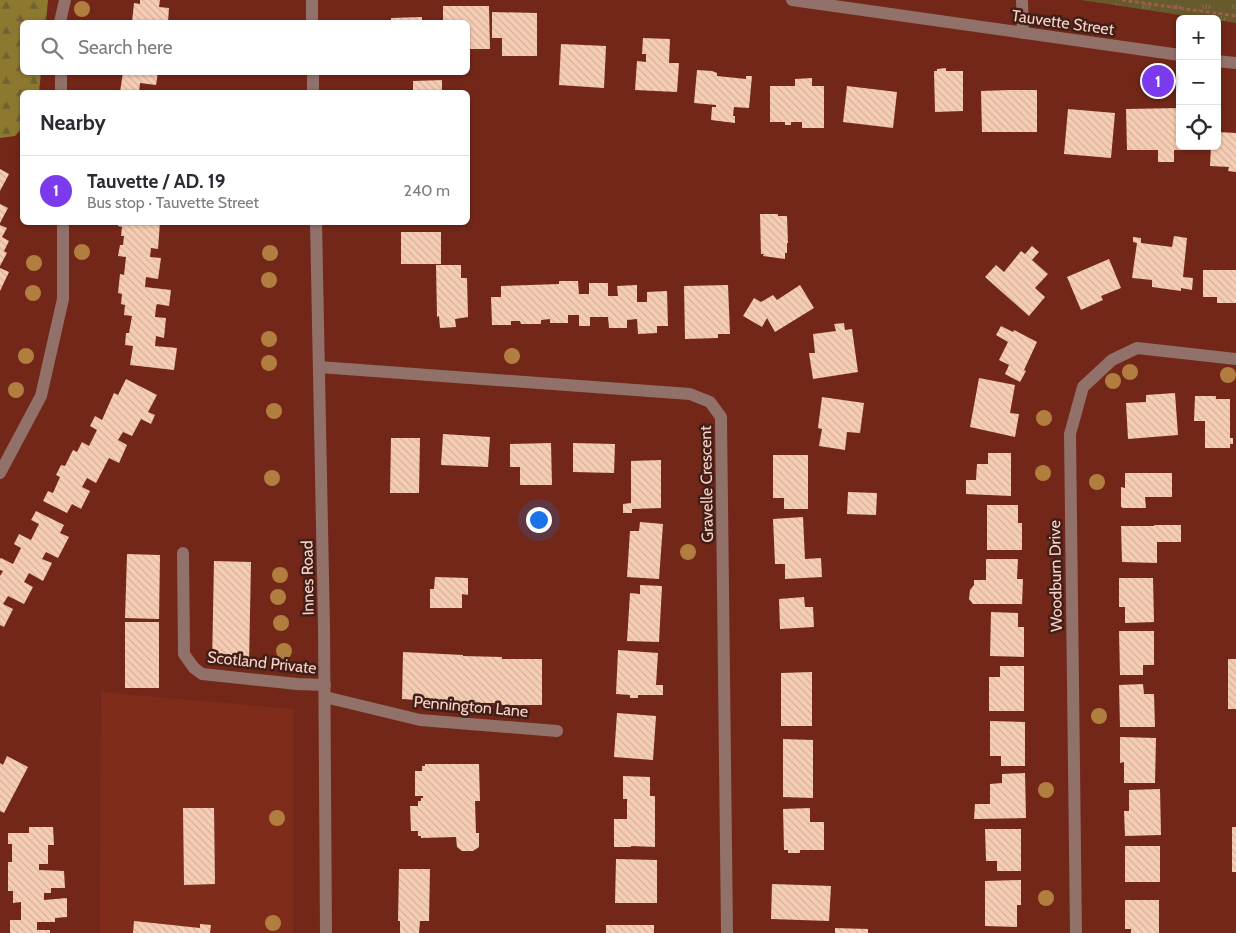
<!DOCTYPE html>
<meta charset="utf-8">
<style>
body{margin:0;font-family:Cabin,sans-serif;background:#f2f2f3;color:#2b2b33}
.controls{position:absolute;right:15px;top:15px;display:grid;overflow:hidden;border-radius:8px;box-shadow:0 1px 4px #0004}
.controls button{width:45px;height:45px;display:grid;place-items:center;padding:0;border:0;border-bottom:1px solid #e1e1e2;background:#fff;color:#2b2b33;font:25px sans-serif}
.you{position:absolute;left:538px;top:519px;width:18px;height:18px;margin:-12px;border:4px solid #fff;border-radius:50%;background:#1a73e8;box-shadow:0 0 0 8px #1a73e833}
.badge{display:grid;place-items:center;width:32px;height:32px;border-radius:50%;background:#7c3aed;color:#fff;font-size:16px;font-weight:700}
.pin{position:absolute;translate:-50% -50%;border:2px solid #fff;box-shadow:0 1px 5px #0006}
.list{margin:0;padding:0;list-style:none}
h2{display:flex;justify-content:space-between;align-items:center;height:65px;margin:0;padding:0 20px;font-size:21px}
h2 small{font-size:16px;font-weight:400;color:#7c7c81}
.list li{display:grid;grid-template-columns:32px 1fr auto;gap:15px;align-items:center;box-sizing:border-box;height:70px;padding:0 20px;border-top:1px solid #e1e1e2}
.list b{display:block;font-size:19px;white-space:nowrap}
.list p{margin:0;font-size:16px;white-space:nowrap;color:#7c7c81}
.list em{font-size:16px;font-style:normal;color:#7c7c81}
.icon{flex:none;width:28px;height:28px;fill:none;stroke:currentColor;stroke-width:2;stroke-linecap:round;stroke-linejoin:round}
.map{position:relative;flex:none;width:1236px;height:933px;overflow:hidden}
.search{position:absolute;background:#fff;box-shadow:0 1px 4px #0004;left:20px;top:20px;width:450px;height:55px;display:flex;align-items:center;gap:12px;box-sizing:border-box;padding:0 18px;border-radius:8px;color:#7c7c81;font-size:19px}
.panel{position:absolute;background:#fff;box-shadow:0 1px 4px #0004;left:20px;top:90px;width:450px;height:135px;border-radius:8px}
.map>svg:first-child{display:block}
.built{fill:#802c1b}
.grass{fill:url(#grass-tufts)}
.forest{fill:url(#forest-firs)}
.building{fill:url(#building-back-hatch)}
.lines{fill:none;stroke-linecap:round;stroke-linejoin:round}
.path{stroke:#9c5c4f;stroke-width:3;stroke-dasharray:4 2.5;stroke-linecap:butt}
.minor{stroke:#917169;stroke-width:12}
.tree{fill:#b17e40}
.labels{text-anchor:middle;stroke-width:5;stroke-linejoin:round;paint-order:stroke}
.street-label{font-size:16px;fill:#f9d3ca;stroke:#411f17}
</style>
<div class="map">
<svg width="1236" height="933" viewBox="0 0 1236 933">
<defs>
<pattern id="grass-tufts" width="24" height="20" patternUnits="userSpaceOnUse" patternTransform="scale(1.25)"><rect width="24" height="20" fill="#675a2c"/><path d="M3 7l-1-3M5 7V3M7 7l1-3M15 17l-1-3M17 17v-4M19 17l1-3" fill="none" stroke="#7e7149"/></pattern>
<pattern id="forest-firs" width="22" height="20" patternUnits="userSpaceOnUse" patternTransform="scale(1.25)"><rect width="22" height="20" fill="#8c782f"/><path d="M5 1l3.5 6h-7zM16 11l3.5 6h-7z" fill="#726135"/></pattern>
<pattern id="building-back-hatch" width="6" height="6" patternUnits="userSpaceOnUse" patternTransform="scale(1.25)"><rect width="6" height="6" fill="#f6cdb4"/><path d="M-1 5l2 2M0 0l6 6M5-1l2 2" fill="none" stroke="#d4b19c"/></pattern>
</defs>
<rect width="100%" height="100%" fill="#722718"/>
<!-- built -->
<path class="built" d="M101,692L293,709V933H100Z"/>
<!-- grass -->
<path class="grass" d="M1081,0H1236V23L1217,20V19H1206Z"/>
<!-- forest -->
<path class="forest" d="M0,0H48L46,22H22V72L41,73L39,92H22V128L15,136L0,138Z"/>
<!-- building -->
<g class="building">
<path d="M140,0H160L159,7L169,8L168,22H132L134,3L140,4Z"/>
<path d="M443,6H489L490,49H468V22H443Z"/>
<path d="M492,12L537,13V56H502V38H492Z"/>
<path d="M422,17V22H391V18Z"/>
<path d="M643,38L670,39L669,63H679L677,92L635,90L637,61L646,62V54H642Z"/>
<path d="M561,44L606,46L604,88L559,85Z"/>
<path d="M946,68V71H963V111L935,112L934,71H937V69Z"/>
<path d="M697,70L712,71L717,73V76L746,79V76H752L749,108L734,107L733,116H735V123L711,120L712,107H716V105L694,103Z"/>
<path d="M123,72H158L156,85L140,83L139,92H120Z"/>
<path d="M812,78V86H824V128H802V122H791V125H785V122H770V86H795V79Z"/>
<path d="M442,80V92H413V81Z"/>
<path d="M847,86L897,92L893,128L843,122Z"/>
<path d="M1009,90H1037V132H982L981,91Z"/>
<path d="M1180,108V146H1182V150H1174V162H1158V150H1127L1126,109Z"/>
<path d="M1068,109L1115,113L1111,158L1064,154Z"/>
<path d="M1217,132L1236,133V172L1228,171L1229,167L1210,166L1211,146H1217Z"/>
<path d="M0,169L9,174L0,191Z"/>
<path d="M0,204L8,208L0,223Z"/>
<path d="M760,214H778V216H787L788,243H787V253H785V259L763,256L764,254H761Z"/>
<path d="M118,222H160L158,249L151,248L150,257L161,258L158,279L146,277L145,287L171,290L169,306L157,304L156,307L155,317L166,318L164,338L156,336L155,346L177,348L174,370L130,365L133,346L125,345L126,333H129L132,316L124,315L125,305L121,304L122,294L118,293L120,274L124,275L126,257L118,256L120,245H123L124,236H121L122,227L118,226Z"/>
<path d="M0,225L7,228L2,237L9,241L4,251L7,253L0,266Z"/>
<rect x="401" y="232" width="40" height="32"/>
<path d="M1174,236L1187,238L1183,277L1193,278L1192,290L1181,288V291L1152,287V280L1132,278L1137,243L1133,242V237L1141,238V243L1172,247Z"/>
<path d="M1032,246L1039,252L1032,260L1048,274L1035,288L1045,297L1029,316L985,277L996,265L1004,272L1021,251L1025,254Z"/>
<path d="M1109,259L1121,288L1101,296L1103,300L1081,310L1067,277Z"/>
<path d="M436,265H461V278H467L468,317L455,319L456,327L440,328L439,316L437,317Z"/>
<path d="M0,268L9,272L0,291Z"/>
<path d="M1203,270H1236V303H1217V297H1203Z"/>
<path d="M559,281H578L579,294H589V283H608V296H618L617,286L637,285V302H647V292L667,291L668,326H657V333L638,334L637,319L627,320V328H609L608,317H590V326H579V315H568V323H550V319L541,320V324H521L520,321H511V325H492L491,297H501V286L559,284Z"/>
<path d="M728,285L730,334H718V338L685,339L684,286Z"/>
<path d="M800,285L814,308L775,332L767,318L762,327L743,316L754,298L761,302L773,295L777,300Z"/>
<path d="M844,323L845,330L852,329L858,372L813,379L809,353H815L813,334L836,331L834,324Z"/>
<path d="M1001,326L1013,332L1014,330L1037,342L1024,370L1026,371L1020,382L1005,374L1009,365L999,360L1008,342L996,335Z"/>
<path d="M979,378L1015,385L1010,413L1019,414L1015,437L970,427Z"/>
<path d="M126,379L157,395L148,412L155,415L151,424L141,419L132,436L123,432L118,440L127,445L119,463L109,458L96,483L87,478L82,487L90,491L81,509L72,504L67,513L43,501L48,491L53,493L60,477L56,475L61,465L65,466L73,450L77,452L82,442L89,446L97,430L90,426L95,416L102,420L114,393L118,395Z"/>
<path d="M1175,393L1178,435L1128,439L1126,403L1146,402V395Z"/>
<path d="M1195,396H1216V399H1230V438H1233V444H1230V448H1205V421H1194Z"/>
<path d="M822,397L864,403L860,433L847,432L845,450L819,446L822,429L818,428Z"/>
<path d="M443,434L490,437L488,467L441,465Z"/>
<path d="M391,438H420L419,493H390Z"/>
<path d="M551,443L552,485H520V467H510V444Z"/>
<path d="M573,443L615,444L614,473L573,472Z"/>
<path d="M988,453H1011V496L966,494V480H976L977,464H988Z"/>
<path d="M773,455H808V509H784V498H773Z"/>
<path d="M661,460V508L632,509V513H623V504L631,503V461Z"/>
<path d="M1125,473H1172V497H1145L1146,508H1123L1121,507V487L1125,488Z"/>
<path d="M848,492L877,493L876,515L847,514Z"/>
<path d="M987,505H1018V523H1022V550H987Z"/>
<path d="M36,511L64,525L60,533L69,537L58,558L46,552L42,559L52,563L43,581L29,573L24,582L33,587L24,604L8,596L3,604L13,609L4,627L0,625V576L3,571L0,570V559L1,558L13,564L21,548L14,544L19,534L31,540L39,524L31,520Z"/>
<path d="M803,517L805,559L821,558L822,577L785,579V564H775L773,519Z"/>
<path d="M640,522L663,524L659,579L627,577L630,531H639Z"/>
<path d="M1154,525H1181V542H1157V563L1122,562L1121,526H1154Z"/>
<path d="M127,554L160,555L159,619L125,618Z"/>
<path d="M986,559H1018L1017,579H1023L1022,604H973L969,599L970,590L974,585V580H986Z"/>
<path d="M214,561L251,562L249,664H212Z"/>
<path d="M435,577L468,578V595L462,594V608H430V589H434Z"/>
<path d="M1119,578H1153L1154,622L1125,623V607H1119Z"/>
<path d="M640,585L662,586L659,642L627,641L630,593L640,594Z"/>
<path d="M804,597L805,607H813L814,627L780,629L779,599Z"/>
<path d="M991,612L1018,613V627H1024V657L990,656Z"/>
<rect x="125" y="622" width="34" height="66"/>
<path d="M1119,631H1154V665H1143V675H1120Z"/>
<path d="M618,650L658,653L656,685H663V695H638V698H630V695L616,694Z"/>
<path d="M403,652L463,655V656L502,657V659H542V705H502L501,703H462L402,699Z"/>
<rect x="1228" y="659" width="8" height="50"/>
<path d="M1000,666H1024V711H989V677H1000Z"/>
<path d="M812,672V726H781V673Z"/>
<path d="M1143,684L1144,694H1154L1155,727H1120L1119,685Z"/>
<path d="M617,713L656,716L653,760L614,757Z"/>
<path d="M990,721L1025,722V766H1001V756H990Z"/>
<path d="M1120,737L1156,738L1155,783H1124V762L1120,763Z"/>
<path d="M783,739L813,740V798L783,797Z"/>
<path d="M7,756L28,767L4,813L0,811V763L3,765Z"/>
<path d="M425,764H479L480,801H475L476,833H479V847L473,851H462L457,847L456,837L421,838V836H418V831H411L410,806H418V801H421V798H423V796H415V771H422V766H425Z"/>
<path d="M1025,773L1026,818L974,819L975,804H990V784L1002,783V774Z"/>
<path d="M623,776L650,777V796H655V847L631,846V847H614V819H627V799H623Z"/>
<path d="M1160,789L1161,835L1125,836L1124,811H1129V790Z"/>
<path d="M183,808H214L215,884L184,885Z"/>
<path d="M810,808V822H824V850H800V853H788V850H784L783,809Z"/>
<path d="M29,827H53L54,845H48V864H39V870L64,871L65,888H51V893H44V900L67,898V917L55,918V922H37V930H50V933H10V920H21V902L13,903V891H8V862H12V844H8V833H29Z"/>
<rect x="1232" y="827" width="4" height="45"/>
<path d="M985,829H1021V871H997V861H986Z"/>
<rect x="1125" y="846" width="35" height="36"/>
<path d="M616,859L657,860V903H615Z"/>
<path d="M399,869H430L429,921H420L419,933H400V921H398Z"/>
<path d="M1021,880V905H1017V927L985,926V881Z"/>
<path d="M772,884L831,886L829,921L771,919Z"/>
<path d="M1125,900H1159V933H1131V929H1125Z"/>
<path d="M134,921L200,928V924L211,925L210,933H133Z"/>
<rect x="606" y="925" width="48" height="8"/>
<path d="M835,928L868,929V933H835Z"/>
</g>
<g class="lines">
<!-- path -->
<path class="path" d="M1122,0L1236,16"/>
<!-- minor -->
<g class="minor">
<path d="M312,0V22"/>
<path d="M792,0L1180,55"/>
<path d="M1022,0L1023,33"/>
<path d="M60,22L65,0"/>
<path d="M1217,61L1236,63"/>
<path d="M61,72V92"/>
<path d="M313,72V92"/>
<path d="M316,222L324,627L326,933"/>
<path d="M319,367L690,394L710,402L721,417L727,933"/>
<path d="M0,473L41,396L63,299V222"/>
<path d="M183,553L184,654L194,668L202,674L297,684L325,685"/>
<path d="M325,697L420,720L557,731"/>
<path d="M1076,933L1070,434L1083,387L1112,360L1137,348L1236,359"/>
</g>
</g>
<!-- trees -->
<g class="tree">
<circle cx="82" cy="9" r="8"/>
<circle cx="82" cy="252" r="8"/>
<circle cx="270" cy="253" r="8"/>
<circle cx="34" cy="263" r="8"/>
<circle cx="269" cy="280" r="8"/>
<circle cx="33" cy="293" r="8"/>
<circle cx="269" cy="339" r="8"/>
<circle cx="26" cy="356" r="8"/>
<circle cx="512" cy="356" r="8"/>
<circle cx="269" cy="363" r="8"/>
<circle cx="1130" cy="372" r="8"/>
<circle cx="1228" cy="375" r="8"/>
<circle cx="1113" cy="381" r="8"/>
<circle cx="16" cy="390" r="8"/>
<circle cx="274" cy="411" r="8"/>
<circle cx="1044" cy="418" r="8"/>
<circle cx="1043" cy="473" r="8"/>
<circle cx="272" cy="478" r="8"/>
<circle cx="1097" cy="482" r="8"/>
<circle cx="688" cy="552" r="8"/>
<circle cx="280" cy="575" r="8"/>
<circle cx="278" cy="597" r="8"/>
<circle cx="281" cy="623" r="8"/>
<circle cx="284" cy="651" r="8"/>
<circle cx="1099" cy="716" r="8"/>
<circle cx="1046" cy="790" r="8"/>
<circle cx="277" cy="818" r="8"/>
<circle cx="1046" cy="898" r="8"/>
<circle cx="273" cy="923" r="8"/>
</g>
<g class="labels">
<!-- street labels -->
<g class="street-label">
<text transform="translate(1063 22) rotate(8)" y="6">Tauvette Street</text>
<text transform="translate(706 484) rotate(-91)" y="6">Gravelle Crescent</text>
<text transform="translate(1055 576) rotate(-91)" y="6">Woodburn Drive</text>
<text transform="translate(307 578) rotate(-91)" y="6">Innes Road</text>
<text transform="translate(262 662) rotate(6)" y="6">Scotland Private</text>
<text transform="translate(471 706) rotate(5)" y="6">Pennington Lane</text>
</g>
</g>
</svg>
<div class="controls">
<button>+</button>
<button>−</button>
<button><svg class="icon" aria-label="locate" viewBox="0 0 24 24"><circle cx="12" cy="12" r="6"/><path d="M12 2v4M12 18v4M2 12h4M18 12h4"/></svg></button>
</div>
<div class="you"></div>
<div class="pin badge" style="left:1158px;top:81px">1</div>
<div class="search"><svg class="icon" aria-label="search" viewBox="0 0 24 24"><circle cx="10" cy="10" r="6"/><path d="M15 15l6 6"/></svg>Search here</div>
<section class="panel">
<h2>Nearby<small></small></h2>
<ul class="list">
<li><span class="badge">1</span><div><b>Tauvette / AD. 19</b><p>Bus stop · Tauvette Street</p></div><em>240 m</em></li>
</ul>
</section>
</div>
